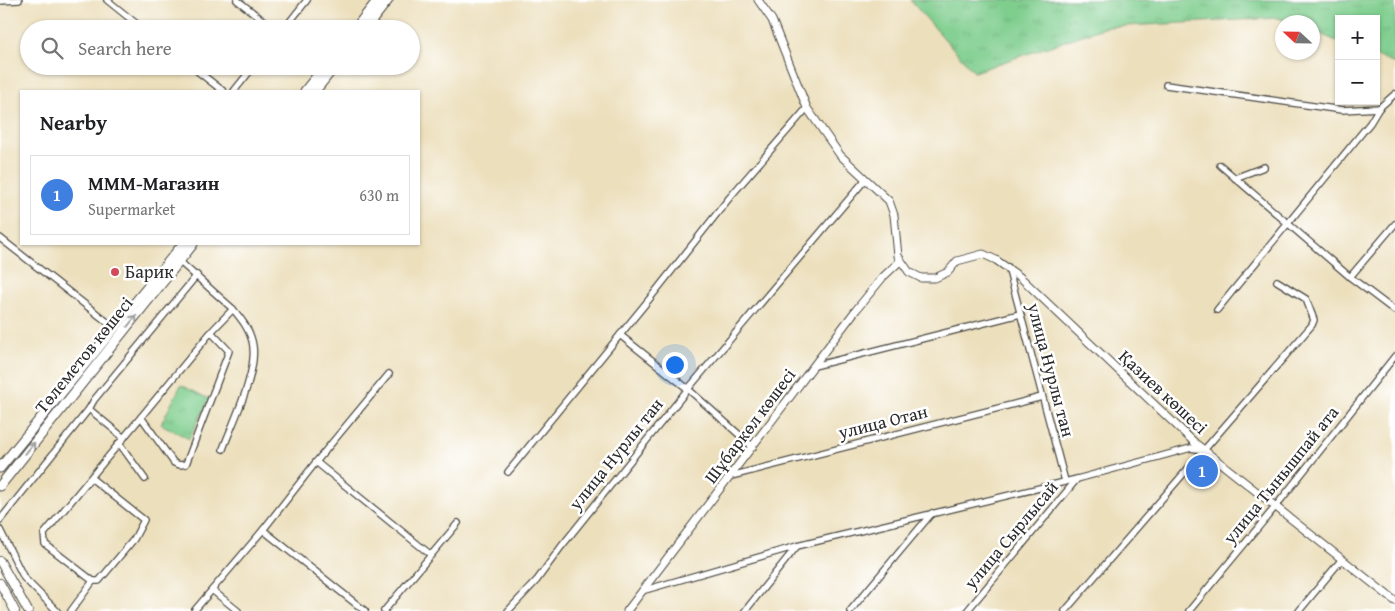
<!DOCTYPE html>
<meta charset="utf-8">
<style>
body{margin:0;font-family:"Gentium Book Plus",serif;background:#f2f2f2;color:#202124}
.controls{position:absolute;right:15px;top:15px;display:grid;overflow:hidden;border-radius:0px;box-shadow:0 1px 4px #0004}
.controls button{width:45px;height:45px;display:grid;place-items:center;padding:0;border:0;border-bottom:1px solid #e0e0e0;background:#fff;color:#202124;font:25px sans-serif}
.compass{position:absolute;left:1275px;top:15px;width:45px;height:45px;border-radius:50%;background:#fff;box-shadow:0 1px 4px #0004;rotate:292deg}
.you{position:absolute;left:674px;top:364px;width:18px;height:18px;margin:-12px;border:4px solid #fff;border-radius:50%;background:#1a73e8;box-shadow:0 0 0 8px #1a73e833}
.badge{display:grid;place-items:center;width:32px;height:32px;border-radius:50%;background:#111827;color:#fff;font-size:16px;font-weight:700}
.pin{position:absolute;translate:-50% -50%;border:2px solid #fff;box-shadow:0 1px 5px #0006}
.list{margin:0;padding:0;list-style:none}
h2{display:flex;justify-content:space-between;align-items:center;height:65px;margin:0;padding:0 20px;font-size:21px}
h2 small{font-size:16px;font-weight:400;color:#757577}
.list li{display:grid;grid-template-columns:32px 1fr auto;gap:15px;align-items:center;box-sizing:border-box;height:80px;margin:0 10px 10px;padding:0 10px;border:1px solid #e0e0e0;border-radius:0px}
.list b{display:block;font-size:19px;white-space:nowrap}
.list p{margin:0;font-size:16px;white-space:nowrap;color:#757577}
.list em{font-size:16px;font-style:normal;color:#757577}
.icon{flex:none;width:28px;height:28px;fill:none;stroke:currentColor;stroke-width:2;stroke-linecap:round;stroke-linejoin:round}
.map{position:relative;flex:none;width:1395px;height:611px;overflow:hidden}
.search{position:absolute;background:#fff;box-shadow:0 1px 4px #0004;left:20px;top:20px;width:400px;height:55px;display:flex;align-items:center;gap:12px;box-sizing:border-box;padding:0 18px;border-radius:28px;color:#757577;font-size:19px}
.panel{position:absolute;background:#fff;box-shadow:0 1px 4px #0004;left:20px;top:90px;width:400px;height:155px;border-radius:0px}
.map>svg:first-child{display:block}
.park{fill:url(#park-tufts);stroke:#557c5c}
.lines{fill:none;stroke-linecap:round;stroke-linejoin:round}
.minor-casing{stroke:#484641;stroke-width:8}
.tertiary-casing{stroke:#484641;stroke-width:9}
.secondary-casing{stroke:#484641;stroke-width:10}
.primary-casing{stroke:#484641;stroke-width:11}
.minor{stroke:#fff;stroke-width:5.5}
.tertiary{stroke:#fff;stroke-width:7}
.secondary{stroke:#fff;stroke-width:8}
.primary{stroke:#fff;stroke-width:9}
.oneway{stroke:#a0a0a0}
.poi-dot{fill:#d1495b;stroke:#fff;stroke-width:2}
.labels{text-anchor:middle;stroke-width:5;stroke-linejoin:round;paint-order:stroke}
.poi-label{font-size:18px;fill:#2b2b2b;stroke:#fff;text-anchor:start}
.street-label{font-size:18px;fill:#2b2b2b;stroke:#fff}
</style>
<div class="map">
<svg width="1395" height="611" viewBox="0 0 1395 611">
<defs>
<pattern id="park-tufts" width="24" height="20" patternUnits="userSpaceOnUse" patternTransform="scale(1.25)"><rect width="24" height="20" fill="#7fce8e"/><path d="M3 7l-1-3M5 7V3M7 7l1-3M15 17l-1-3M17 17v-4M19 17l1-3" fill="none" stroke="#6eb17b"/></pattern>
</defs>
<rect width="100%" height="100%" fill="#fff"/>
<filter id="ink" filterUnits="userSpaceOnUse"><feTurbulence type="fractalNoise" baseFrequency=".02" numOctaves="2"/><feDisplacementMap in="SourceGraphic" scale="10" xChannelSelector="R" yChannelSelector="G"/><feConvolveMatrix kernelMatrix="1 2 1 2 8 2 1 2 1" color-interpolation-filters="sRGB"/></filter>
<filter id="wash" filterUnits="userSpaceOnUse"><feTurbulence type="fractalNoise" baseFrequency=".0096" numOctaves="4" result="noise"/><feDisplacementMap in="SourceGraphic" scale="20" xChannelSelector="R" yChannelSelector="G"/><feGaussianBlur stdDeviation="1.12" result="paint"/><feColorMatrix in="noise" values="0 0 0 0 0 0 0 0 0 0 0 0 0 0 0 0 0 1.4 0 .05"/><feComposite in="paint" operator="in"/></filter>
<g filter="url(#wash)">
<rect width="100%" height="100%" fill="#ecdfbc"/>
<!-- park -->
<g class="park">
<path d="M910,0H1395V64L1376,56V19H1339V42L1313,31L1312,22H1290L1278,18L1106,27L974,72Z"/>
<path d="M181,385L209,399L189,439L161,424Z"/>
</g>
</g>
<g filter="url(#ink)">
<g class="lines">
<defs>
<g id="minor">
<path d="M107,0L143,29"/>
<path d="M237,0L274,29"/>
<path d="M0,1L19,0"/>
<path d="M284,29L307,0"/>
<path d="M191,66L223,91"/>
<path d="M1166,85L1342,110L1379,108"/>
<path d="M234,91L254,66"/>
<path d="M1220,165L1350,277L1395,311"/>
<path d="M1235,178L1264,167"/>
<path d="M0,238L115,328"/>
<path d="M179,261L233,309L211,332L229,351L186,464L180,465L174,463L141,417L211,332"/>
<path d="M1008,267L1065,481"/>
<path d="M1350,277L1395,224"/>
<path d="M1217,310L1370,123L1379,108L1395,94"/>
<path d="M620,335L688,389L753,447"/>
<path d="M814,366L1020,314"/>
<path d="M389,374L316,462L431,555"/>
<path d="M124,438L89,409L94,400L197,275"/>
<path d="M119,443L145,479"/>
<path d="M223,449C233,422 257,374 253,346C251,331 242,320 233,309"/>
<path d="M316,462L263,530L365,611"/>
<path d="M508,472L651,297L730,197L807,108"/>
<path d="M731,476L1042,397"/>
<path d="M91,478L144,520L134,539L99,581H93L45,544L44,534L141,417"/>
<path d="M0,520L89,409"/>
<path d="M0,530L24,578L57,611"/>
<path d="M212,590L238,611"/>
<path d="M645,590L797,546L1077,479L1191,448L1202,450"/>
<path d="M71,611L93,581"/>
<path d="M194,611L263,530"/>
<path d="M384,611L458,523"/>
<path d="M508,611L537,580L561,547L688,389L865,180"/>
<path d="M745,611L797,546"/>
<path d="M850,611L932,513"/>
<path d="M967,611L1077,479"/>
<path d="M1065,611L1312,325L1314,320L1306,299L1277,281"/>
<path d="M1189,611L1276,506L1395,356"/>
<path d="M1299,611L1342,559"/>
</g>
<g id="tertiary">
<path d="M758,0L772,20L807,108L840,155L889,201L894,215L898,256L909,272L921,278H935L948,272L957,261L983,254L996,260L1020,277L1195,443L1395,601"/>
<path d="M627,611L856,310L883,277L900,261"/>
</g>
<g id="secondary">
<path d="M0,561L28,611"/>
<path d="M0,583L15,611"/>
</g>
<g id="primary">
<path d="M355,29L378,0"/>
<path d="M365,29L388,0"/>
<path d="M305,91L325,66"/>
<path d="M315,91L335,66"/>
<path d="M0,468L183,244"/>
<path d="M0,486L193,244"/>
</g>
</defs>
<!-- minor casing -->
<use href="#minor" class="minor-casing"/>
<!-- tertiary casing -->
<use href="#tertiary" class="tertiary-casing"/>
<!-- secondary casing -->
<use href="#secondary" class="secondary-casing"/>
<!-- primary casing -->
<use href="#primary" class="primary-casing"/>
<!-- minor -->
<use href="#minor" class="minor"/>
<!-- tertiary -->
<use href="#tertiary" class="tertiary"/>
<!-- secondary -->
<use href="#secondary" class="secondary"/>
<!-- primary -->
<use href="#primary" class="primary"/>
</g>
<!-- one-way arrows -->
<defs><path id="oneway-shaft" d="M-6 0H5M1.5-3L5.5 0L1.5 3" fill="none" stroke-width="1.6" stroke-linecap="round" stroke-linejoin="round" transform="scale(1.25)"/></defs>
<g class="oneway">
<use href="#oneway-shaft" transform="translate(132 321) rotate(-51)"/>
<use href="#oneway-shaft" transform="translate(30 448) rotate(-51)"/>
</g>
</g>
<!-- markers -->
<circle class="poi-dot" cx="115" cy="272" r="5"/>
<g class="labels">
<!-- poi labels -->
<g class="poi-label">
<text x="125" y="278">Барик</text>
</g>
<!-- street labels -->
<g class="street-label">
<text transform="translate(84 355) rotate(-51)" y="6">Төлеметов көшесі</text>
<text transform="translate(1051 370) rotate(75)" y="6">улица Нурлы тан</text>
<text transform="translate(1163 392) rotate(43)" y="6">Қазиев көшесі</text>
<text transform="translate(883 422) rotate(-14)" y="6">улица Отан</text>
<text transform="translate(750 426) rotate(-53)" y="6">Шұбаркөл көшесі</text>
<text transform="translate(616 454) rotate(-51)" y="6">улица Нурлы тан</text>
<text transform="translate(1281 475) rotate(-51)" y="6">улица Тынышпай ата</text>
<text transform="translate(1011 535) rotate(-50)" y="6">улица Сырлысай</text>
</g>
</g>
</svg>
<div class="controls">
<button>+</button>
<button>−</button>
</div>
<svg class="compass" viewBox="-18 -18 36 36"><path d="M0-13l5 13h-10z" fill="#e53935"/><path d="M0 13l5-13h-10z" fill="#757577"/></svg>
<div class="you"></div>
<div class="pin badge" style="left:1202px;top:471px;background:#3f7fe0">1</div>
<div class="search"><svg class="icon" aria-label="search" viewBox="0 0 24 24"><circle cx="10" cy="10" r="6"/><path d="M15 15l6 6"/></svg>Search here</div>
<section class="panel">
<h2>Nearby<small></small></h2>
<ul class="list">
<li><span class="badge" style="background:#3f7fe0">1</span><div><b>МММ-Магазин</b><p>Supermarket</p></div><em>630 m</em></li>
</ul>
</section>
</div>
